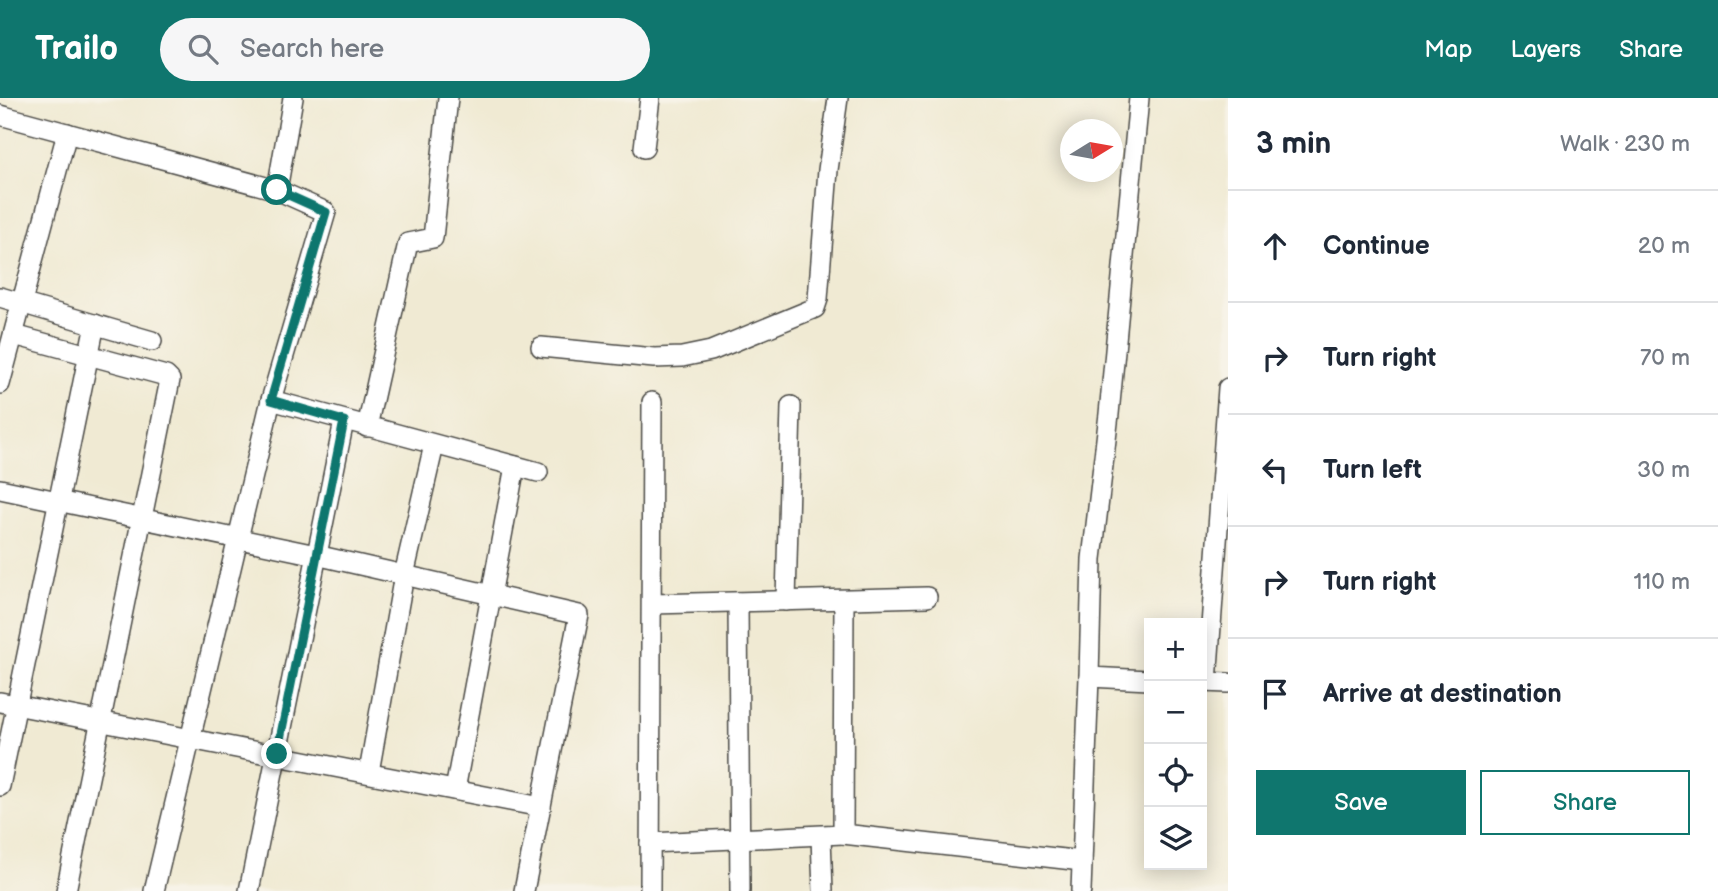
<!DOCTYPE html>
<meta charset="utf-8">
<style>
body{margin:0;font-family:"Balsamiq Sans",sans-serif;background:#f6f6f7;color:#1f2937}
.controls{position:absolute;right:21px;bottom:21px;display:grid;overflow:hidden;border-radius:0px;box-shadow:0 4px 18px #0003}
.controls button{width:63px;height:63px;display:grid;place-items:center;padding:0;border:0;border-bottom:2px solid #e0e1e3;background:#fff;color:#1f2937;font:35px sans-serif}
.compass{position:absolute;left:1060px;top:21px;width:63px;height:63px;border-radius:50%;background:#fff;box-shadow:0 4px 18px #0003;rotate:79deg}
.stop{position:absolute;width:21px;height:21px;margin:-16px;border:5px solid #0f766e;border-radius:50%;background:#fff}
.stop.end{background:#0f766e;border-color:#fff;box-shadow:0 2px 7px #0008}
.list{margin:0;padding:0;list-style:none}
h2{display:flex;justify-content:space-between;align-items:center;height:91px;margin:0;padding:0 28px;font-size:30px}
h2 small{font-size:23px;font-weight:400;color:#747a83}
.list li{display:grid;grid-template-columns:46px 1fr auto;gap:21px;align-items:center;box-sizing:border-box;height:112px;padding:0 28px;border-top:2px solid #e0e1e3}
.list b{display:block;font-size:26px;white-space:nowrap}
.list em{font-size:23px;font-style:normal;color:#747a83}
.actions{display:flex;gap:14px;padding:21px 28px}
.actions a{flex:1;padding:16px 0;border:2px solid #0f766e;border-radius:0px;text-align:center;font-size:24px;color:#0f766e}
.actions .main{background:#0f766e;color:#fff}
.icon{flex:none;width:38px;height:38px;fill:none;stroke:currentColor;stroke-width:2;stroke-linecap:round;stroke-linejoin:round}
.map{position:relative;flex:none;width:1228px;height:793px;overflow:hidden}
header{display:flex;align-items:center;gap:42px;box-sizing:border-box;height:98px;padding:0 35px;background:#0f766e;color:#fff}
header strong{font-size:33px}
nav{display:flex;gap:38px;margin-inline-start:auto;font-size:24px}
.search{width:490px;height:63px;background:#f6f6f7;display:flex;align-items:center;gap:18px;box-sizing:border-box;padding:0 24px;border-radius:38px;color:#747a83;font-size:26px}
main{display:flex}
aside{flex:1;background:#fff}
.map>svg:first-child{display:block}
.lines{fill:none;stroke-linecap:round;stroke-linejoin:round}
.street-casing{stroke:#494844;stroke-width:22}
.street{stroke:#fff;stroke-width:19}
.route{stroke:#0f766e;stroke-width:9}
</style>
<header>
<strong>Trailo</strong>
<div class="search"><svg class="icon" aria-label="search" viewBox="0 0 24 24"><circle cx="10" cy="10" r="6"/><path d="M15 15l6 6"/></svg>Search here</div>
<nav><a>Map</a><a>Layers</a><a>Share</a></nav>
</header>
<main>
<div class="map">
<svg width="1228" height="793" viewBox="0 0 1228 793">
<rect width="100%" height="100%" fill="#f7f3e8"/>
<filter id="ink" filterUnits="userSpaceOnUse"><feTurbulence type="fractalNoise" baseFrequency=".0143" numOctaves="2"/><feDisplacementMap in="SourceGraphic" scale="14" xChannelSelector="R" yChannelSelector="G"/><feConvolveMatrix kernelMatrix="1 2 1 2 8 2 1 2 1" color-interpolation-filters="sRGB"/></filter>
<filter id="wash" filterUnits="userSpaceOnUse"><feTurbulence type="fractalNoise" baseFrequency=".00686" numOctaves="4" result="noise"/><feDisplacementMap in="SourceGraphic" scale="28" xChannelSelector="R" yChannelSelector="G"/><feGaussianBlur stdDeviation="1.57" result="paint"/><feColorMatrix in="noise" values="0 0 0 0 0 0 0 0 0 0 0 0 0 0 0 0 0 1.4 0 .05"/><feComposite in="paint" operator="in"/></filter>
<g filter="url(#wash)">
<rect width="100%" height="100%" fill="#f0ead3"/>
</g>
<g filter="url(#ink)">
<g class="lines">
<defs>
<g id="street">
<path d="M1139,0L1109,316L1092,461L1089,579L1149,582"/>
<path d="M0,17L277,92"/>
<path d="M644,50L650,0"/>
<path d="M0,199L152,243"/>
<path d="M14,237L166,278L170,282L66,793"/>
<path d="M541,249L654,260L682,259L711,253L815,210L818,201L828,72L838,0"/>
<path d="M0,286L67,35"/>
<path d="M271,302L538,374"/>
<path d="M367,329L408,145L433,140L448,0"/>
<path d="M0,391L316,457L579,517L524,793"/>
<path d="M786,503L791,308"/>
<path d="M738,504L740,793"/>
<path d="M652,506L927,499"/>
<path d="M1202,584L1228,585"/>
<path d="M1207,584L1228,290"/>
<path d="M0,604L541,709"/>
<path d="M369,674L404,477L434,347"/>
<path d="M0,688L95,226"/>
<path d="M455,692L515,368"/>
<path d="M843,736L1082,763"/>
<path d="M821,739L823,793"/>
<path d="M650,745L843,736L844,502"/>
<path d="M154,793L271,302L326,114L277,92L293,0"/>
<path d="M249,793L344,323"/>
<path d="M650,793L652,304"/>
<path d="M1081,793L1089,579"/>
</g>
</defs>
<!-- street casing -->
<use href="#street" class="street-casing"/>
<!-- street -->
<use href="#street" class="street"/>
</g>
</g>
<g class="lines" filter="url(#ink)">
<!-- route -->
<path class="route" d="M277,92L326,114L271,302L344,323L277,656"/>
</g>
</svg>
<div class="controls">
<button>+</button>
<button>−</button>
<button><svg class="icon" aria-label="locate" viewBox="0 0 24 24"><circle cx="12" cy="12" r="6"/><path d="M12 2v4M12 18v4M2 12h4M18 12h4"/></svg></button>
<button><svg class="icon" aria-label="layers" viewBox="0 0 24 24"><path d="M12 4l9 5-9 5-9-5zM3 14l9 5 9-5"/></svg></button>
</div>
<svg class="compass" viewBox="-18 -18 36 36"><path d="M0-13l5 13h-10z" fill="#e53935"/><path d="M0 13l5-13h-10z" fill="#747a83"/></svg>
<div class="stop" style="left:277px;top:92px"></div>
<div class="stop end" style="left:277px;top:656px"></div>
</div>
<aside>
<h2>3 min<small>Walk · 230 m</small></h2>
<ul class="list">
<li><svg class="icon" aria-label="ahead" viewBox="0 0 24 24"><path d="M12 20V5M6 11l6-6 6 6"/></svg><div><b>Continue</b></div><em>20 m</em></li>
<li><svg class="icon" aria-label="right" viewBox="0 0 24 24"><path d="M7 20v-9h11M14 6l5 5-5 5"/></svg><div><b>Turn right</b></div><em>70 m</em></li>
<li><svg class="icon" aria-label="left" viewBox="0 0 24 24"><path d="M17 20v-9H6M10 6l-5 5 5 5"/></svg><div><b>Turn left</b></div><em>30 m</em></li>
<li><svg class="icon" aria-label="right" viewBox="0 0 24 24"><path d="M7 20v-9h11M14 6l5 5-5 5"/></svg><div><b>Turn right</b></div><em>110 m</em></li>
<li><svg class="icon" aria-label="arrive" viewBox="0 0 24 24"><path d="M6 21V4h12l-3 4 3 4H6"/></svg><div><b>Arrive at destination</b></div></li>
</ul>
<div class="actions"><a class="main">Save</a><a>Share</a></div>
</aside>
</main>
